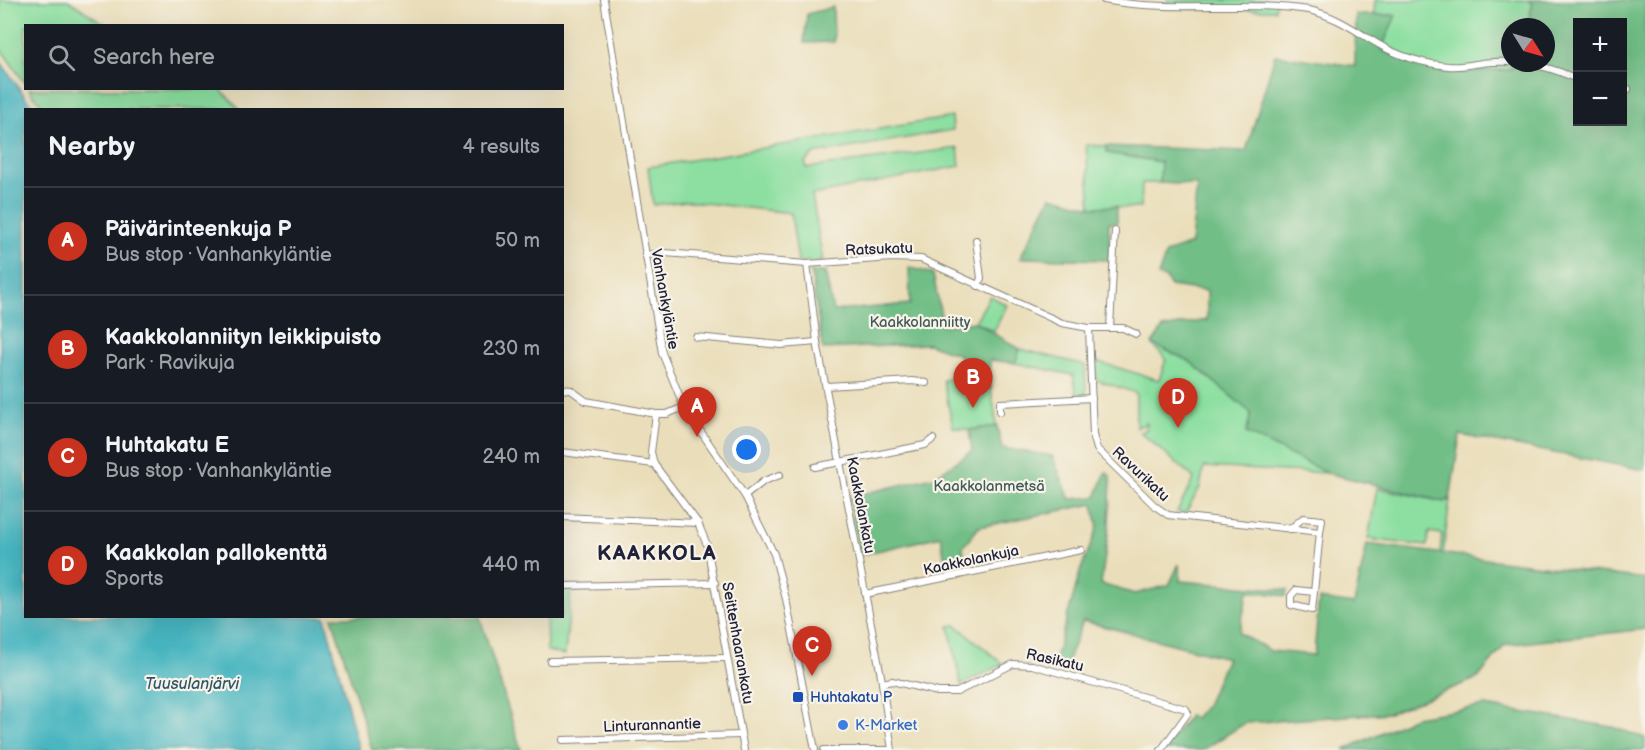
<!DOCTYPE html>
<meta charset="utf-8">
<style>
body{margin:0;font-family:"Balsamiq Sans",sans-serif;background:#242831;color:#f1f3f6}
.controls{position:absolute;right:18px;top:18px;display:grid;overflow:hidden;border-radius:0px;box-shadow:0 6px 24px #0002}
.controls button{width:54px;height:54px;display:grid;place-items:center;padding:0;border:0;border-bottom:2px solid #363941;background:#171b24;color:#f1f3f6;font:30px sans-serif}
.compass{position:absolute;left:1501px;top:18px;width:54px;height:54px;border-radius:50%;background:#171b24;box-shadow:0 6px 24px #0002;rotate:127deg}
.you{position:absolute;left:747px;top:450px;width:21px;height:21px;margin:-15px;border:4px solid #fff;border-radius:50%;background:#1a73e8;box-shadow:0 0 0 9px #1a73e833}
.badge{display:grid;place-items:center;width:39px;height:39px;border-radius:50%;background:#c8321e;color:#fff;font-size:20px;font-weight:700}
.pin{position:absolute;translate:-50% -50px;filter:drop-shadow(0 2px 3px #0008)}
.pin::after{content:'';position:absolute;top:32px;width:21px;height:18px;background:inherit;clip-path:polygon(0 0,100% 0,50% 100%)}
.list{margin:0;padding:0;list-style:none}
h2{display:flex;justify-content:space-between;align-items:center;height:78px;margin:0;padding:0 24px;font-size:26px}
h2 small{font-size:20px;font-weight:400;color:#9ea1a6}
.list li{display:grid;grid-template-columns:39px 1fr auto;gap:18px;align-items:center;box-sizing:border-box;height:108px;padding:0 24px;border-top:2px solid #363941}
.list b{display:block;font-size:22px;white-space:nowrap}
.list p{margin:0;font-size:20px;white-space:nowrap;color:#9ea1a6}
.list em{font-size:20px;font-style:normal;color:#9ea1a6}
.icon{flex:none;width:33px;height:33px;fill:none;stroke:currentColor;stroke-width:2;stroke-linecap:round;stroke-linejoin:round}
.map{position:relative;flex:none;width:1645px;height:750px;overflow:hidden}
.search{position:absolute;background:#171b24;box-shadow:0 6px 24px #0002;left:24px;top:24px;width:540px;height:66px;display:flex;align-items:center;gap:15px;box-sizing:border-box;padding:0 21px;border-radius:0px;color:#9ea1a6;font-size:22px}
.panel{position:absolute;background:#171b24;box-shadow:0 6px 24px #0002;left:24px;top:108px;width:540px;height:510px;border-radius:0px}
.map>svg:first-child{display:block}
.green{fill:#8cdfa0;stroke:#57806e;stroke-width:1.5}
.forest{fill:#71be86;stroke:#4a7060;stroke-width:1.5;fill-rule:evenodd}
.water{fill:#47b5c0;stroke:#346c7e;stroke-width:1.5}
.lines{fill:none;stroke-linecap:round;stroke-linejoin:round}
.minor-casing{stroke:#86807a;stroke-width:8}
.minor{stroke:#fff;stroke-width:6}
.transit-dot{fill:#1a4fb4;stroke:#f7f3e8;stroke-width:2}
.shop-dot{fill:#3f7fe0;stroke:#f7f3e8;stroke-width:2}
.labels{text-anchor:middle;stroke-width:4.5;stroke-linejoin:round;paint-order:stroke}
.street-label{font-size:15px;fill:#22223b;stroke:#f7f3e8}
.park-label{font-size:15px;fill:#425b59;stroke:#f7f3e8}
.transit-label{font-size:15px;fill:#164399;stroke:#f7f3e8;text-anchor:start}
.shop-label{font-size:15px;fill:#366cbe;stroke:#f7f3e8;text-anchor:start}
.water-label{font-size:16px;font-style:italic;fill:#2f556a;stroke:#f7f3e8}
.district-label{font-size:21px;font-weight:bold;letter-spacing:1.5px;fill:#22223b;stroke:#f7f3e8}
</style>
<div class="map">
<svg width="1645" height="750" viewBox="0 0 1645 750">
<rect width="100%" height="100%" fill="#f7f3e8"/>
<filter id="ink" filterUnits="userSpaceOnUse"><feTurbulence type="fractalNoise" baseFrequency=".0167" numOctaves="2"/><feDisplacementMap in="SourceGraphic" scale="12" xChannelSelector="R" yChannelSelector="G"/><feConvolveMatrix kernelMatrix="1 2 1 2 8 2 1 2 1" color-interpolation-filters="sRGB"/></filter>
<filter id="wash" filterUnits="userSpaceOnUse"><feTurbulence type="fractalNoise" baseFrequency=".008" numOctaves="4" result="noise"/><feDisplacementMap in="SourceGraphic" scale="24" xChannelSelector="R" yChannelSelector="G"/><feGaussianBlur stdDeviation="1.35" result="paint"/><feColorMatrix in="noise" values="0 0 0 0 0 0 0 0 0 0 0 0 0 0 0 0 0 1.4 0 .05"/><feComposite in="paint" operator="in"/></filter>
<g filter="url(#wash)">
<rect width="100%" height="100%" fill="#eadeba"/>
<!-- green -->
<g class="green">
<path d="M0,0H68L106,25L26,26L25,83L0,48Z"/>
<path d="M1167,0H1277L1275,10L1164,8Z"/>
<path d="M1375,0H1528L1533,4L1526,27H1510V63H1513L1511,70L1443,72L1381,50L1395,15H1374Z"/>
<path d="M29,89H220L239,109H45Z"/>
<path d="M952,117L953,130L814,154L805,162L807,168L958,148L960,166L812,195L823,262H798L791,213L687,201L653,205L648,167Z"/>
<path d="M1086,145L1105,146L1108,153L1161,162L1160,183H1142L1141,208L1091,207Z"/>
<path d="M990,296L1007,305L994,331L975,322Z"/>
<path d="M1152,344L1189,360L1327,473L1204,467L1200,487L1185,514L1177,512L1194,478L1140,432L1146,430L1147,423L1136,428V393L1096,380L1095,361L1159,380L1166,359Z"/>
<path d="M1020,349L1085,365L1086,394L1077,395L1073,375L1015,363Z"/>
<path d="M963,376L991,389L997,426L969,430L953,427L943,380Z"/>
<path d="M1377,488L1444,502L1450,499L1443,554L1440,553L1442,534L1429,532L1427,546L1368,539Z"/>
<path d="M563,588H571L565,655L547,651L546,617L562,616Z"/>
<path d="M956,625L1003,664L961,685L949,626Z"/>
</g>
<!-- forest -->
<g class="forest">
<path d="M1528,0H1645V470L1460,435L1450,499L1444,502L1327,473L1246,433L1251,413L1189,361L1152,344L1163,328L1207,320V291L1170,286L1166,278L1158,276L1166,253L1191,244L1197,185L1160,183L1161,162L1108,153L1105,146L1246,151L1275,55L1355,66L1356,15H1396L1381,50L1443,72L1511,70L1513,63H1546V27H1526L1533,4ZM1578,22H1622V122H1578Z"/>
<path d="M833,7L834,42L804,43L807,14Z"/>
<path d="M1051,196L1091,207L1117,206V222L1109,223L1110,260L1020,258Z"/>
<path d="M909,267L933,274L943,326L975,322L1020,349L1015,363L990,360L991,389L963,376L960,355L928,344L823,349L811,272H825L833,311L910,304Z"/>
<path d="M997,426L1002,448L1052,456L1070,499L1096,497L1106,472L1111,477L1109,526L1101,584L1135,594L1169,585L1179,564L1180,581L1287,590L1286,596L1248,591L1239,633L1271,651L1314,655L1319,599L1354,604L1367,544L1645,579V629L1505,645L1478,678L1389,713L1245,723L1203,750H1163L1189,716L1195,718L1206,705L1227,658L1083,621L1064,670L1053,666L1081,569L1098,527L1093,504L979,527L963,547L966,572L947,575L941,536L860,555L849,497L934,477L972,451L969,430Z"/>
<path d="M332,617H480L521,750H372Z"/>
<path d="M1485,706L1613,727L1645,738V750H1344L1415,717Z"/>
</g>
<!-- water -->
<path class="water" d="M0,61L34,109L26,110V616L325,617L359,750H0Z"/>
</g>
<g filter="url(#ink)">
<g class="lines">
<defs>
<g id="minor">
<path d="M604,0L662,353L684,407L745,496L774,554L786,599L815,750"/>
<path d="M1104,0C1172,13 1242,0 1309,10C1338,17 1354,30 1378,44C1398,56 1425,64 1448,66C1463,68 1479,62 1493,62C1522,60 1553,67 1578,80"/>
<path d="M1622,89H1628"/>
<path d="M976,240L981,278L978,286"/>
<path d="M645,255L665,253L807,264L892,258L921,259L1062,323L1089,328H1123L1136,334"/>
<path d="M807,264L817,342L881,676L892,750"/>
<path d="M1089,328L1093,435L1097,449L1155,506L1168,515L1320,532L1314,592L1296,590L1291,596V605L1312,610L1314,592"/>
<path d="M1110,328L1115,231"/>
<path d="M696,337L781,345L817,342"/>
<path d="M827,386L912,381L926,383"/>
<path d="M562,389L571,390L586,401L656,414H667L684,407"/>
<path d="M1000,412V403L1092,398"/>
<path d="M656,414L651,452L654,464L698,523L707,545L744,750"/>
<path d="M562,452L654,464"/>
<path d="M815,467L925,445L933,439"/>
<path d="M745,496L764,481L780,475"/>
<path d="M562,517L698,523"/>
<path d="M1290,529L1303,518L1322,520L1320,532"/>
<path d="M562,586L715,583"/>
<path d="M865,594L1081,550"/>
<path d="M550,661L727,658"/>
<path d="M882,683L892,681L938,692H957L1013,664L1032,665L1186,709L1188,713L1161,750"/>
<path d="M563,740L741,735"/>
<path d="M824,750H888"/>
</g>
</defs>
<!-- minor casing -->
<use href="#minor" class="minor-casing"/>
<!-- minor -->
<use href="#minor" class="minor"/>
</g>
</g>
<!-- markers -->
<rect class="transit-dot" x="792" y="691" width="12" height="12" rx="3"/>
<circle class="shop-dot" cx="843" cy="725" r="6"/>
<g class="labels">
<!-- street labels -->
<g class="street-label">
<text transform="translate(879 249) rotate(-2)" y="5">Ratsukatu</text>
<text transform="translate(665 299) rotate(80)" y="5">Vanhankyläntie</text>
<text transform="translate(1141 474) rotate(43)" y="5">Ravurikatu</text>
<text transform="translate(861 505) rotate(79)" y="5">Kaakkolankatu</text>
<text transform="translate(971 560) rotate(-12)" y="5">Kaakkolankuja</text>
<text transform="translate(738 643) rotate(80)" y="5">Seittenhaarankatu</text>
<text transform="translate(1055 660) rotate(13)" y="5">Rasikatu</text>
<text transform="translate(652 725) rotate(-2)" y="5">Linturannantie</text>
</g>
<!-- park labels -->
<g class="park-label">
<text x="920" y="327">Kaakkolanniitty</text>
<text x="989" y="491">Kaakkolanmetsä</text>
</g>
<!-- transit labels -->
<g class="transit-label">
<text x="810" y="702">Huhtakatu P</text>
</g>
<!-- shop labels -->
<g class="shop-label">
<text x="855" y="730">K-Market</text>
</g>
<!-- water labels -->
<g class="water-label">
<text x="192" y="689">Tuusulanjärvi</text>
</g>
<!-- district labels -->
<g class="district-label">
<text x="657" y="560">KAAKKOLA</text>
</g>
</g>
</svg>
<div class="controls">
<button>+</button>
<button>−</button>
</div>
<svg class="compass" viewBox="-18 -18 36 36"><path d="M0-13l5 13h-10z" fill="#e53935"/><path d="M0 13l5-13h-10z" fill="#9ea1a6"/></svg>
<div class="you"></div>
<div class="pin badge" style="left:697px;top:437px">A</div>
<div class="pin badge" style="left:973px;top:408px">B</div>
<div class="pin badge" style="left:812px;top:676px">C</div>
<div class="pin badge" style="left:1178px;top:428px">D</div>
<div class="search"><svg class="icon" aria-label="search" viewBox="0 0 24 24"><circle cx="10" cy="10" r="6"/><path d="M15 15l6 6"/></svg>Search here</div>
<section class="panel">
<h2>Nearby<small>4 results</small></h2>
<ul class="list">
<li><span class="badge">A</span><div><b>Päivärinteenkuja P</b><p>Bus stop · Vanhankyläntie</p></div><em>50 m</em></li>
<li><span class="badge">B</span><div><b>Kaakkolanniityn leikkipuisto</b><p>Park · Ravikuja</p></div><em>230 m</em></li>
<li><span class="badge">C</span><div><b>Huhtakatu E</b><p>Bus stop · Vanhankyläntie</p></div><em>240 m</em></li>
<li><span class="badge">D</span><div><b>Kaakkolan pallokenttä</b><p>Sports</p></div><em>440 m</em></li>
</ul>
</section>
</div>
